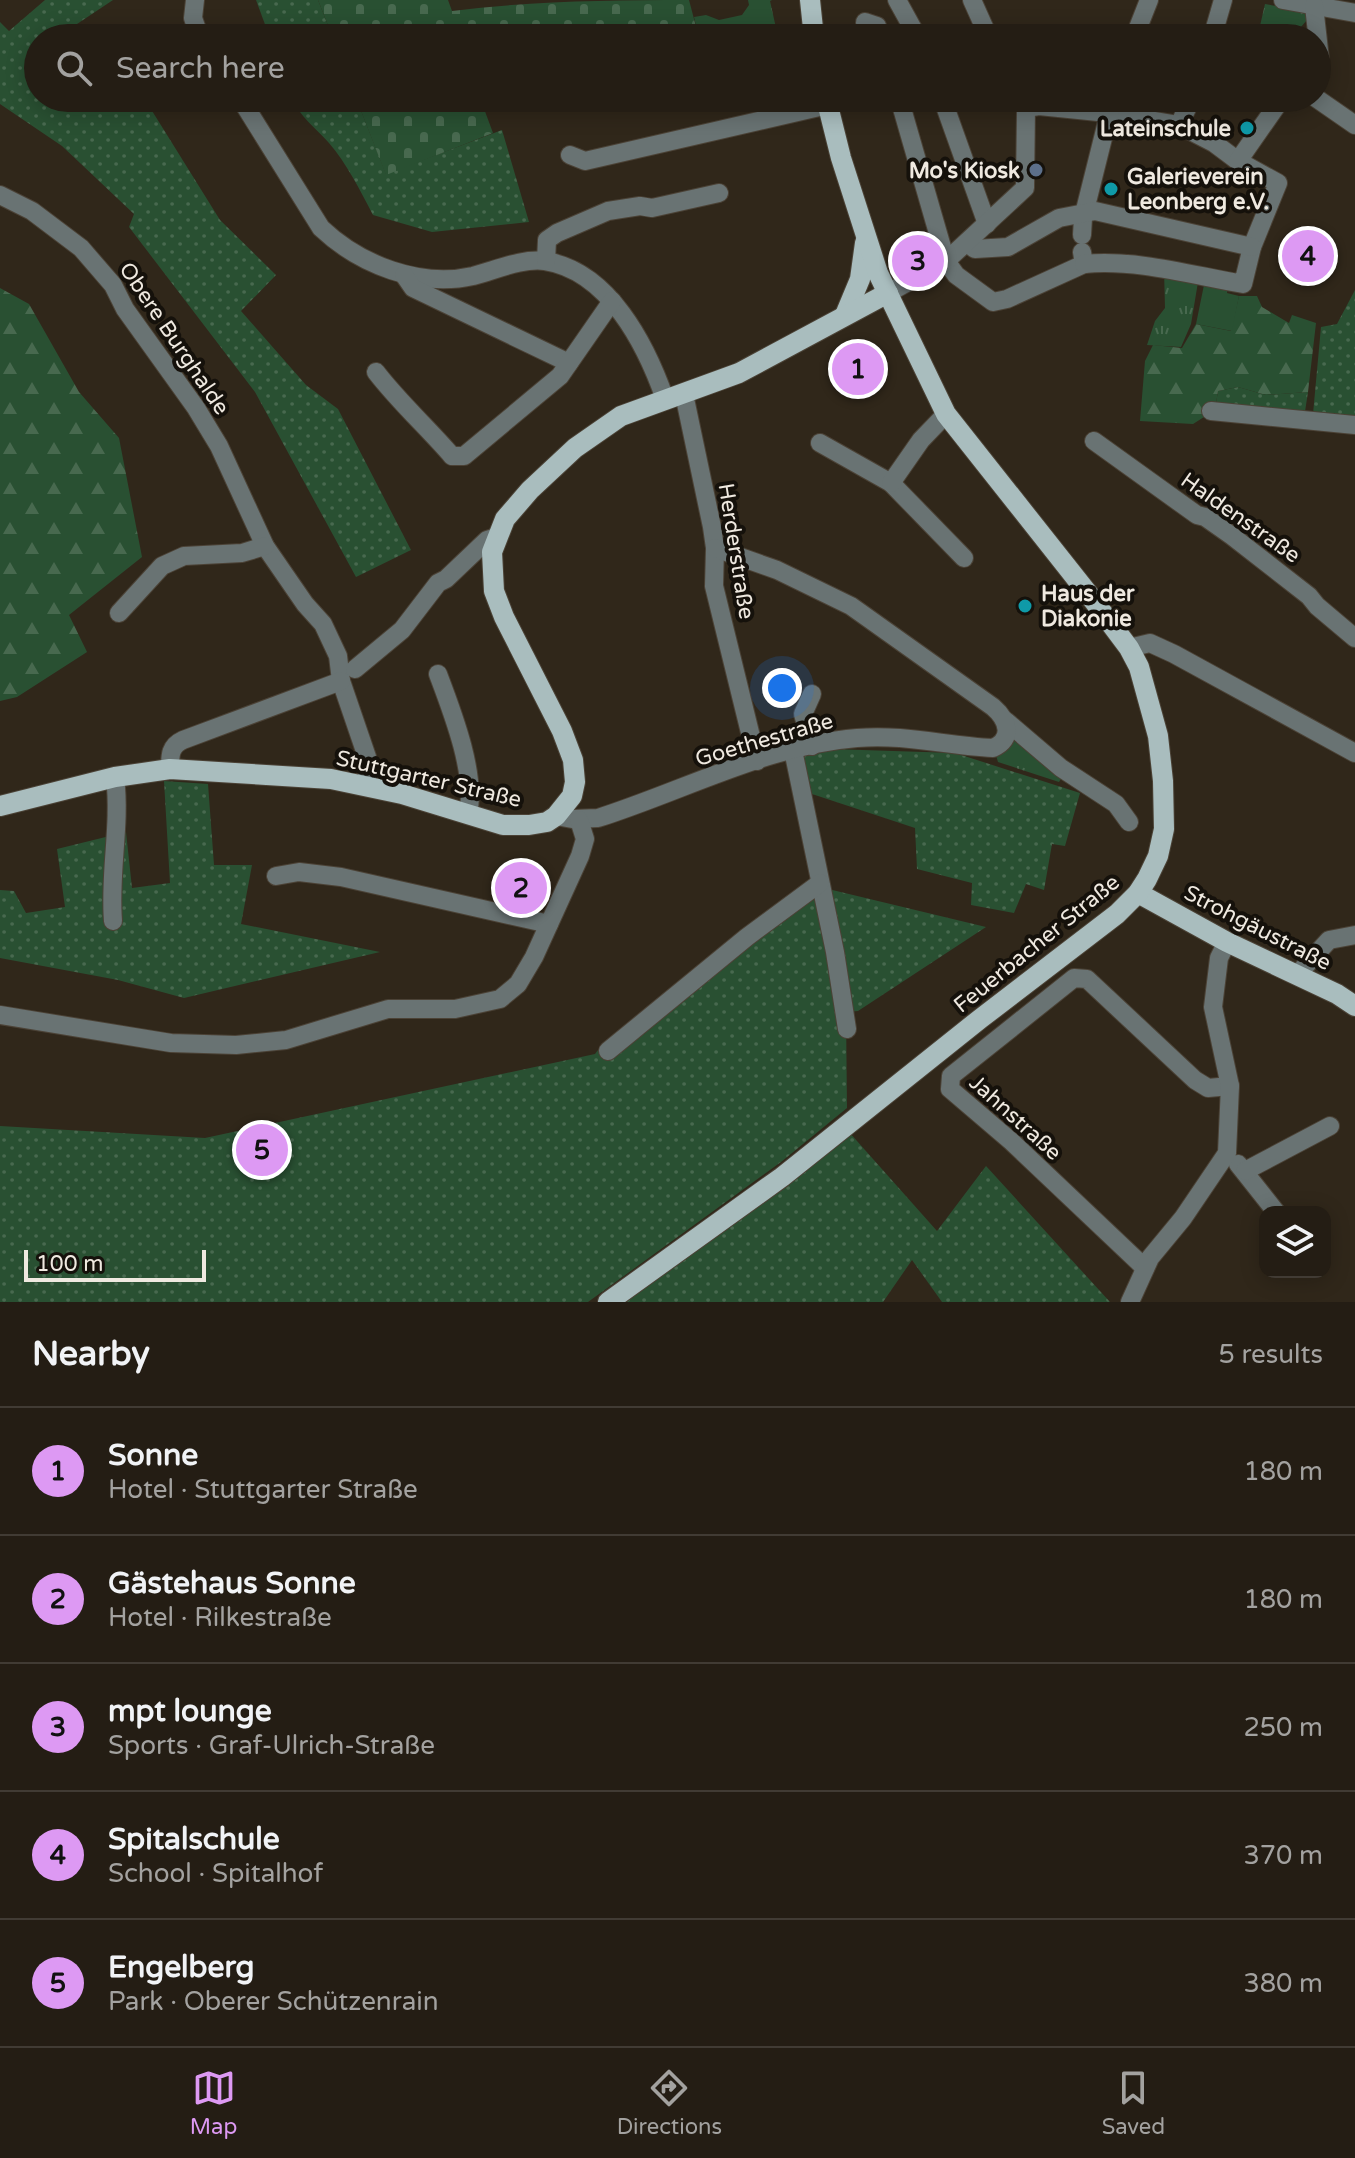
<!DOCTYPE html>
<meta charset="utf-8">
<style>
body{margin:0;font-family:"Varela Round",sans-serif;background:#2c261d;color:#f1f3f6}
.controls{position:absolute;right:24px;bottom:24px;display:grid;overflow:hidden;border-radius:16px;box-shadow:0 4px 20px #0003}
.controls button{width:72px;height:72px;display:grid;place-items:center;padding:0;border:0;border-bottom:2px solid #413b34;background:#241d14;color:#f1f3f6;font:40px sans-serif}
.scale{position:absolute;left:24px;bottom:20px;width:182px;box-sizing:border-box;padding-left:8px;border:4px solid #efe9e0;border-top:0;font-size:22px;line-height:28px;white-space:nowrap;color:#efe9e0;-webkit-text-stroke:6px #15110b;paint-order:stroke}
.you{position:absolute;left:782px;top:688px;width:28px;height:28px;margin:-20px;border:6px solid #fff;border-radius:50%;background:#1a73e8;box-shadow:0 0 0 12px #1a73e833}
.badge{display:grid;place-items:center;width:52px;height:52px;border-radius:50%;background:#dd99f3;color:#111;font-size:26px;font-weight:700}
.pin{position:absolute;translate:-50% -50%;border:4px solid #fff;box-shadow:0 2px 8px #0006}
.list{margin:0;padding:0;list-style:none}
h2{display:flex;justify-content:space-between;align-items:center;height:104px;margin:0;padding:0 32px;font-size:34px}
h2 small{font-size:26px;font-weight:400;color:#a3a2a0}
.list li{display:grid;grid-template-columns:52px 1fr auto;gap:24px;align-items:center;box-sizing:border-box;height:128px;padding:0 32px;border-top:2px solid #413b34}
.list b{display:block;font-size:30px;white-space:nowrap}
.list p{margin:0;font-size:26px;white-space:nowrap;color:#a3a2a0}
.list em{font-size:26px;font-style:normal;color:#a3a2a0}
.icon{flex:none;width:44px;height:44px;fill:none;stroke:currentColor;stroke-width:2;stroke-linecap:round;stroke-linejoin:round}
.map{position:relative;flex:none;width:1355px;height:1302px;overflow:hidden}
.search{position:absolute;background:#241d14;box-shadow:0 4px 20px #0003;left:24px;right:24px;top:24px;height:88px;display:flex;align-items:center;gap:20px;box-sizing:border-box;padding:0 28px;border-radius:44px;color:#a3a2a0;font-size:30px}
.sheet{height:744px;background:#241d14}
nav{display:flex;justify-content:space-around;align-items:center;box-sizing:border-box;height:112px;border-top:2px solid #413b34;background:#241d14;font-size:22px;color:#a3a2a0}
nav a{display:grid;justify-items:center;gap:4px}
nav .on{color:#dd99f3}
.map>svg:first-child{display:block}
.grass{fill:url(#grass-dots)}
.forest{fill:url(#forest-firs)}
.cemetery{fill:url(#cemetery-stones)}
.park{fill:url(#park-tufts)}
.pitch{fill:#295032}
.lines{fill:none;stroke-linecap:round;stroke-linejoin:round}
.minor-casing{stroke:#4b4236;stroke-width:20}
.major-casing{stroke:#4b4236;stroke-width:22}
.minor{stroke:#697373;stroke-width:18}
.major{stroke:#a9bdbe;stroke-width:20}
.culture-dot{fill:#0f9aa8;stroke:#15110b;stroke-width:3}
.service-dot{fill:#5c6f8a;stroke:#15110b;stroke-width:3}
.labels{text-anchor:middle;stroke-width:8;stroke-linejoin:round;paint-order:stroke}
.poi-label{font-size:22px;font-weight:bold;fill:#efe9e0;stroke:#15110b;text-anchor:end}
.street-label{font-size:22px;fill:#efe9e0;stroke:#15110b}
</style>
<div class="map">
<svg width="1355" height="1302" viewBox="0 0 1355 1302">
<defs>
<pattern id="grass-dots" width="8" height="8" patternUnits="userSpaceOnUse" patternTransform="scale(2)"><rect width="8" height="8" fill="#295032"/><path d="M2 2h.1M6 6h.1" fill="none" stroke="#48694f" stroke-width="1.8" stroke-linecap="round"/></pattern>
<pattern id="forest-firs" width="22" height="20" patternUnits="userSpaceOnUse" patternTransform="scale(2)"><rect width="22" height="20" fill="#295032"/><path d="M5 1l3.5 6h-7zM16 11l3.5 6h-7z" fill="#48694f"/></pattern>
<pattern id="cemetery-stones" width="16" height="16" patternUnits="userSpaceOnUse" patternTransform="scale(2)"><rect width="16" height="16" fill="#295032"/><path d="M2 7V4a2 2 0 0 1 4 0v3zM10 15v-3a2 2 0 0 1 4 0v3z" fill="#48694f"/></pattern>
<pattern id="park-tufts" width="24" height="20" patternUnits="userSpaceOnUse" patternTransform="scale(2)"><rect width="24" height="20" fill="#295032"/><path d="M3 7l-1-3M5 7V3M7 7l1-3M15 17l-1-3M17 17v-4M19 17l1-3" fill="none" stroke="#48694f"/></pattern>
</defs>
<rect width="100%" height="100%" fill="#30271a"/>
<!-- grass -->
<g class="grass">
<path d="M45,0H113L56,38H38V98H144L220,220L276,275L241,311L306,385L338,409L411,550L356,577L255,392L129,227L134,214L62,146L0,104V22L9,31Z"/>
<path d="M256,0H318L333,38H270Z"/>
<path d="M121,25L185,27L191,38H103Z"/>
<path d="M292,98H356L386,174L502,130L529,222L432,232L373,215C360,190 347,164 329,143C316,128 299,116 292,98Z"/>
<path d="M1355,290V415L1313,414L1321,327L1337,324Z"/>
<path d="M1238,387L1266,395L1308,392L1304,418L1215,410L1218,391Z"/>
<path d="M831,749L955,753L1080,793L1065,846L1052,844L1044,890L1026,884L1014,913L971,905L972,883L917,869L915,828L812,794L803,755Z"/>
<path d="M164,781L208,784L214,865H252L241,924L380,952L184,998L118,980L0,958V890L14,891L26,913L65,907L57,849L126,832L132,888L170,883Z"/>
<path d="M824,888L986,927L858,1011L846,1012L847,1108L781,1162L588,1302H0V1126L205,1138L595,1054L598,1050L612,1047Z"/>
<path d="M849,1132L937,1231L986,1166L1110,1302H942L912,1260L883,1302H625Z"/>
</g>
<!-- forest -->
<g class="forest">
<path d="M0,288L29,304L79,392L119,438L142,557L69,615L87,652L17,697L0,701Z"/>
<path d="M1239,296H1257L1262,307L1289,323L1292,315L1316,323L1308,392L1266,395L1238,387L1218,391L1215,410L1193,424L1140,421L1145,361L1153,345L1182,348L1196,324L1231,331Z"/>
</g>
<!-- cemetery -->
<g class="cemetery">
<path d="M318,0H448L452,11C531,1 609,0 689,0L699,38H333Z"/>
<path d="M356,98H557L483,106L493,133L386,175Z"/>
</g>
<!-- park -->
<g class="park">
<path d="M748,0H772L770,1L776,28L719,38H699L694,17L706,15L719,20L742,15L749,5Z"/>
<path d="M1265,4L1304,11L1307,20L1300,28L1260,26Z"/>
<path d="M1164,269L1198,282L1191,324L1181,347L1147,345L1155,321L1165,308Z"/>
<path d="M1012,735L1064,774L1059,782L998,762L996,755Z"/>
</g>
<!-- pitch -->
<path class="pitch" d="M1205,280L1228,285L1227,293L1239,296L1232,331L1196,324Z"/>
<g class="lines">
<defs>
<g id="minor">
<path d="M195,0L193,18L200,38"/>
<path d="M897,0L918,38"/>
<path d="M972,0L989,38"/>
<path d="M1283,0L1355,13"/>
<path d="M1314,6L1320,59L1317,77"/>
<path d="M865,22L877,26L881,38"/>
<path d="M1134,38L1149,0"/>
<path d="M1212,38L1223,0"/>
<path d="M240,98L321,228C360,265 420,288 473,276C496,270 522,258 545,261C609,271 646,345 665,399"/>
<path d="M899,98L946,261L956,275L993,302L1007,299L1084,264L1082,252"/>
<path d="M942,98L987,224"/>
<path d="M1316,98L1355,125"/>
<path d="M1026,108L1039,106L1108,113L1179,125L1214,143L1238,161L1278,183L1252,247L1243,284C1191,275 1137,259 1084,264"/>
<path d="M1179,125L1192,98"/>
<path d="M570,155L585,161L828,105"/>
<path d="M1238,161L1282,98"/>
<path d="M0,195L32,211L81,248L113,285L125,309L196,408L219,446L265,546L305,604L323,624L338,656L341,681L367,757L368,772L365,785"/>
<path d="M1082,235L1083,218L1113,98"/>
<path d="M967,243L975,249L1008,247L1059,218L1095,211L1252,247"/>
<path d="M546,261L547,240L557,233L608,211L640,206L652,208L719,193"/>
<path d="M404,275L413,288L569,363"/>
<path d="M888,293L946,261L1025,188L1026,108L1021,98"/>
<path d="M376,372C399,402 427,427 452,456H464L560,376L612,301"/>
<path d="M684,394L712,527L715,548L714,586L757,761"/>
<path d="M1211,411L1355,425"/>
<path d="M1094,441L1197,515L1205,517L1232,536L1309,596L1317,606L1355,638"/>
<path d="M820,443L891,483L964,558"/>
<path d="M891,483L921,440L946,414"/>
<path d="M119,613L162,566L184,556L242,553L265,546"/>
<path d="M1129,648L1150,643L1174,654L1355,753"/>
<path d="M355,669L402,630L438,583L446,579L487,540L496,537"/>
<path d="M438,674C452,711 477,775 468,814"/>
<path d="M1006,721L1061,768L1116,804L1129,822"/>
<path d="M812,746L803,714L812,694"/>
<path d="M793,750L835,952L847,1029"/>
<path d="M170,769C170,755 170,746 183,740L341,681"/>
<path d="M556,816L572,819L598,818C683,791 768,745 857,738C906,734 946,746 993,748C1014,739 1008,720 993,707L851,606L777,570L715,548"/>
<path d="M276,876L299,872L341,877L549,924"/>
<path d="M113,921C109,872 121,826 115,777"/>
<path d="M1297,975L1329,940L1355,935"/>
<path d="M0,1015L171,1043L236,1045L286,1040L388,1009H455L500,999L518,984L534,957L580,856L585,839L579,820"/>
<path d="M608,1051L747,937L820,883"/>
<path d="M1238,1164L1276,1212"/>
<path d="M1245,1171L1330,1126"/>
<path d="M1145,1268L1012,1142L950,1089L951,1076L1074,978L1087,979L1195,1080L1208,1088L1230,1086"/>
<path d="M1130,1302L1150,1258L1183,1218L1227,1153L1230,1086L1213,1007L1219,958L1227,942"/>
</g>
<g id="major">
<path d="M810,0L814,38"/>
<path d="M845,315L860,279L865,243"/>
<path d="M0,806L115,777L170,769L331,779L402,794L503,825H529L547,822L556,816L572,796L575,782L573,760L562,731L504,617L494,591L492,552L505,519L530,490L575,448L621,416L739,373L888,293"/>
<path d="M1138,893L1227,942L1337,994L1355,1006"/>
<path d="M608,1302L782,1177L980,1019L1117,914L1138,893L1147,879L1158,856L1164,829L1163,781L1158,736L1139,667L1129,648L1090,596L946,414L878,273L841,158L826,98"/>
</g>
</defs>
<!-- minor casing -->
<use href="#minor" class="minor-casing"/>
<!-- major casing -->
<use href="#major" class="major-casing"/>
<!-- minor -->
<use href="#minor" class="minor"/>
<!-- major -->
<use href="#major" class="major"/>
</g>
<!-- markers -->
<g class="culture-dot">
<circle cx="1247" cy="128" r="8"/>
<circle cx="1111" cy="189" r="8"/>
<circle cx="1025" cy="606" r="8"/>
</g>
<circle class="service-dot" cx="1036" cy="170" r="8"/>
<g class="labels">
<!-- poi labels -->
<g class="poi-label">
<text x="1231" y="136">Lateinschule</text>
<text x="1020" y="178">Mo's Kiosk</text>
<text x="1127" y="184" text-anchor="start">Galerieverein<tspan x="1127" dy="25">Leonberg e.V.</tspan></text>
<text x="1041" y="601" text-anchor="start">Haus der<tspan x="1041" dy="25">Diakonie</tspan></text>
</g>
<!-- street labels -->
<g class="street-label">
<text transform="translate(175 338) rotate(56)" y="8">Obere Burghalde</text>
<text transform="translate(1241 517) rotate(35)" y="8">Haldenstraße</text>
<text transform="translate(737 551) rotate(81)" y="8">Herderstraße</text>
<text transform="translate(764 739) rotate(-16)" y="8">Goethestraße</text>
<text transform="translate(429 778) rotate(13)" y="8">Stuttgarter Straße</text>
<text transform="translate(1258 927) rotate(27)" y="8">Strohgäustraße</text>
<text transform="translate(1036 943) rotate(-39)" y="8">Feuerbacher Straße</text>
<text transform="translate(1016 1117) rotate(42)" y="8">Jahnstraße</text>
</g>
</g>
</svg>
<div class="controls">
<button><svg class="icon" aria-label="layers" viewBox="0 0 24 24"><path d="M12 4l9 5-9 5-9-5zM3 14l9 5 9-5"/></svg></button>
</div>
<div class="scale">100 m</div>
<div class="you"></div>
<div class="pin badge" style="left:858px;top:369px">1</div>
<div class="pin badge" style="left:521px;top:888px">2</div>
<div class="pin badge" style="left:918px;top:261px">3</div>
<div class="pin badge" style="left:1308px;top:256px">4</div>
<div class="pin badge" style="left:262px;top:1150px">5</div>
<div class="search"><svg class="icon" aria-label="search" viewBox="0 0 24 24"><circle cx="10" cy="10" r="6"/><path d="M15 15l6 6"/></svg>Search here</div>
</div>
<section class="sheet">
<h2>Nearby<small>5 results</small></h2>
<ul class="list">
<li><span class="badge">1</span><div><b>Sonne</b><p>Hotel · Stuttgarter Straße</p></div><em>180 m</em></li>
<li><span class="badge">2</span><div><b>Gästehaus Sonne</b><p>Hotel · Rilkestraße</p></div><em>180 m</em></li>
<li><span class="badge">3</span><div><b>mpt lounge</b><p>Sports · Graf-Ulrich-Straße</p></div><em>250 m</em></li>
<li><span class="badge">4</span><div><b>Spitalschule</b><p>School · Spitalhof</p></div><em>370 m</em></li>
<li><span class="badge">5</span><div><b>Engelberg</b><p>Park · Oberer Schützenrain</p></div><em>380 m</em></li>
</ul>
</section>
<nav>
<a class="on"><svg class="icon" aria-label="map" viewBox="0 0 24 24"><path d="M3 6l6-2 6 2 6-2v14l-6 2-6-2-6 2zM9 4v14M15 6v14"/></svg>Map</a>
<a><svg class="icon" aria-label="directions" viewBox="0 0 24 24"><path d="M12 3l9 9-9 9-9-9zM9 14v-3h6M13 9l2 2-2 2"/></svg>Directions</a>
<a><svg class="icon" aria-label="saved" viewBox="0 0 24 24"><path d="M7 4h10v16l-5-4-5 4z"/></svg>Saved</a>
</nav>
